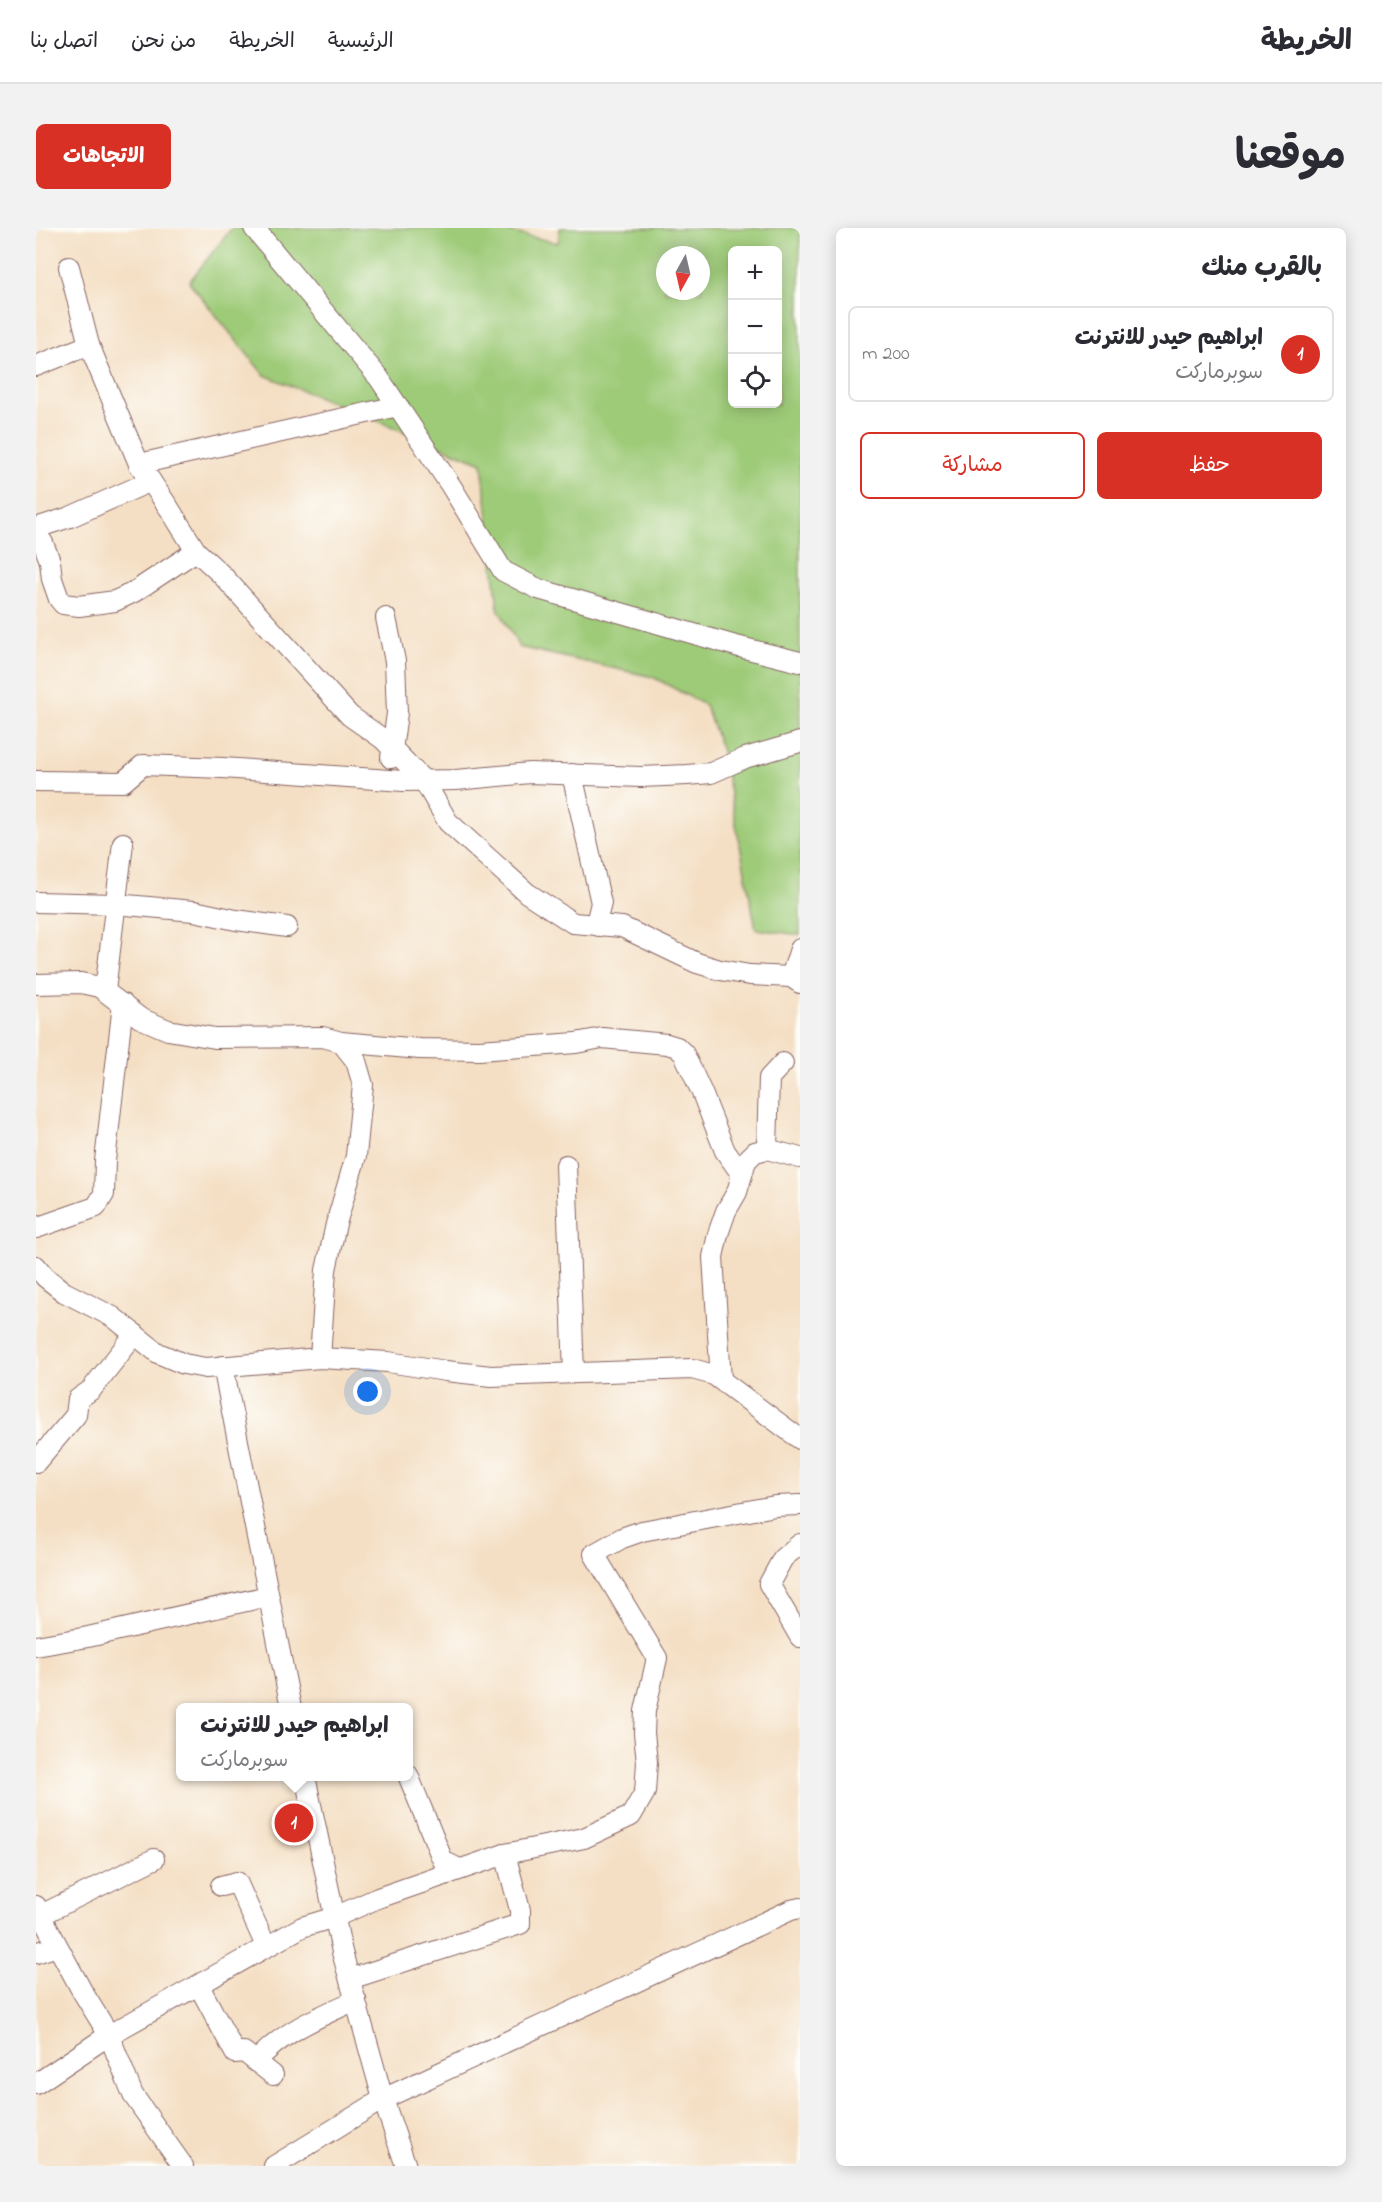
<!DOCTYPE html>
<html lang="ar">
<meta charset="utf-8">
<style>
body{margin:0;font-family:"Indie Flower","Playpen Sans Arabic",sans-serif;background:#f2f2f3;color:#2b2b33;direction:rtl}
.controls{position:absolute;right:18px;top:18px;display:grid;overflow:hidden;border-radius:9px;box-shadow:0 3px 15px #0003}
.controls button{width:54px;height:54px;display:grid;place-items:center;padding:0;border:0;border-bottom:2px solid #e1e1e2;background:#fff;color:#2b2b33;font:30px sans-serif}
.compass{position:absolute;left:620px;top:18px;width:54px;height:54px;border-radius:50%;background:#fff;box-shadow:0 3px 15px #0003;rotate:188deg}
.you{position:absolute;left:332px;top:1164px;width:21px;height:21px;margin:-15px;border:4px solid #fff;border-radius:50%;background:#1a73e8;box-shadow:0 0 0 9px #1a73e833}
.badge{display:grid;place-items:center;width:39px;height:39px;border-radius:50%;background:#d93025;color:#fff;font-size:20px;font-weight:700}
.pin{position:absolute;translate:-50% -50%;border:3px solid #fff;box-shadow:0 2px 6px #0006}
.popup{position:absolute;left:140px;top:1475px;width:237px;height:78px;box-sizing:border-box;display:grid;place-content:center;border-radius:9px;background:#fff;filter:drop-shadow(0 2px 4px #0005);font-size:20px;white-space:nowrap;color:#7c7c81}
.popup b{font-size:22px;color:#2b2b33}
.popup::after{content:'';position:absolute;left:50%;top:100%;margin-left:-12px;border:12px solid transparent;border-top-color:#fff}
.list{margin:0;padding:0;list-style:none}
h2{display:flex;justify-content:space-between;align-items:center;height:78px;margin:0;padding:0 24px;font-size:26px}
h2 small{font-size:20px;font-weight:400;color:#7c7c81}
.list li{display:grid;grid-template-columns:39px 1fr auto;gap:18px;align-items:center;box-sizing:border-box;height:96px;margin:0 12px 12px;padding:0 12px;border:2px solid #e1e1e2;border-radius:9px}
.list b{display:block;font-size:22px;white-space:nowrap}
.list p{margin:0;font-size:20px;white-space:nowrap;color:#7c7c81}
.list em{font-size:20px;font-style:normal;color:#7c7c81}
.actions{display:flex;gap:12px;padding:18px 24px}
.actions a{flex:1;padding:14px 0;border:2px solid #d93025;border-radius:9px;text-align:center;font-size:21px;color:#d93025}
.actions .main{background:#d93025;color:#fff}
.icon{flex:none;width:33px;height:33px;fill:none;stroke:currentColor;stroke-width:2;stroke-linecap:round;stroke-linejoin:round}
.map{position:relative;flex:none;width:764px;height:1938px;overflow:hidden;direction:ltr;border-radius:9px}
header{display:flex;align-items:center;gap:36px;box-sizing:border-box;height:84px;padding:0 30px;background:#fff;border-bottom:2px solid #e1e1e2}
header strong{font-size:28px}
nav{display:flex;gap:33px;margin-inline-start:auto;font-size:21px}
.intro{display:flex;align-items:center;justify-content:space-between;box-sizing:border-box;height:144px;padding:0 36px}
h1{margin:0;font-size:42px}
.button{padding:15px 27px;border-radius:9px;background:#d93025;color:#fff;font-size:21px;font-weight:700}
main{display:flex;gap:36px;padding:0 36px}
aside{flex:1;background:#fff;border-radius:9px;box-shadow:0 3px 15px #0003}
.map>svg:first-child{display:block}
.green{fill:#9ecb78;stroke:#747552;stroke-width:1.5;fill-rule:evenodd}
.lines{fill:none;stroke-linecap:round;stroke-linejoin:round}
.minor-casing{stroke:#866261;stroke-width:22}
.minor{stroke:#fff;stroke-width:20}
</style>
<header>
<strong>الخريطة</strong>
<nav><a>الرئيسية</a><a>الخريطة</a><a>من نحن</a><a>اتصل بنا</a></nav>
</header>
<div class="intro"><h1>موقعنا</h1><a class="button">الاتجاهات</a></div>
<main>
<aside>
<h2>بالقرب منك<small></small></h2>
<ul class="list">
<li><span class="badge">1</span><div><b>ابراهيم حيدر للانترنت</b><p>سوبرماركت</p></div><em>200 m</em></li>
</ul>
<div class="actions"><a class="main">حفظ</a><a>مشاركة</a></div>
</aside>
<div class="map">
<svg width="764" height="1938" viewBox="0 0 764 1938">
<rect width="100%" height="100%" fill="#fdfcf7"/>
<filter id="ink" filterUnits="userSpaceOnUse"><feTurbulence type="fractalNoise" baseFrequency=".0167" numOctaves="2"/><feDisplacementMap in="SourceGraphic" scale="12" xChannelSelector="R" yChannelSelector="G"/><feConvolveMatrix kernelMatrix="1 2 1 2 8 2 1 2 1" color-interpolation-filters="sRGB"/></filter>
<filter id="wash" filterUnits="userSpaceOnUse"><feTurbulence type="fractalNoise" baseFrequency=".008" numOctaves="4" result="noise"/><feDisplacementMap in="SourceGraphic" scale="24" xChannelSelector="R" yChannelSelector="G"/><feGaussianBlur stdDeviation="1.35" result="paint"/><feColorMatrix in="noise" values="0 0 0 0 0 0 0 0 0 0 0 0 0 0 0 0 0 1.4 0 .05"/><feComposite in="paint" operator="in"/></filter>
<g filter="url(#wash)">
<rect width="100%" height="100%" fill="#f4dfc4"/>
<!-- green -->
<path class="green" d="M196,0H457L522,15L524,0H764V707L720,701L686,523L669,477L617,449L483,419L462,380L446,235L228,147L153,54ZM696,22H742V176H696ZM629,27H665V63H629Z"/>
</g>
<g filter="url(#ink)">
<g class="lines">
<defs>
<g id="minor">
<path d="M218,0L343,150L415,258L467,343L502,361L700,418L764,434"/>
<path d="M33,39L53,117L103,236L133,280L160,323L186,347L314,488L347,511L388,553L412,594L491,665L537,695L586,699L661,735L684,742L714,747L755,749L764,755"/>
<path d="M0,138L53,117"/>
<path d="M103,236L362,178"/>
<path d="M0,300L34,289L115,253"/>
<path d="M0,305L7,315L14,333L16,351L23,371L27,376L43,378L79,373L98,364L160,323"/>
<path d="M350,390L359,433L361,485L355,530"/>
<path d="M536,546L565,675L562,687L563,698"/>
<path d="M0,553L87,554L107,537L187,540L367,553L420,552L494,545L605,549L651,547L675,545L709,530L764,514"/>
<path d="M0,674L79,676L158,683L200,692L251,699"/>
<path d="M755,749L764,721"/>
<path d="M0,756L45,755L63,759L104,790L132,802L179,810L287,809L305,814L320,833L327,857L320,928L300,996L290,1042L284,1130"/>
<path d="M69,763L87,615"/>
<path d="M305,814L384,821L443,822L540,815L566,810L631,816L641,819L648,826L666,865L689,923L706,947"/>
<path d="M731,921L733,850L747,835"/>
<path d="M530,937L538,1145"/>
<path d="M0,1000L60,979L68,966L69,933L87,776"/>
<path d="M0,1038L9,1049L28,1064L77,1089L122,1125L148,1136L170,1140L284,1130L352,1134L410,1143L455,1148L656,1141L678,1147L764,1211"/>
<path d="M187,1138L255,1480"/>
<path d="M685,1152L677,1029L682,1006L690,983L701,964L710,933L719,924L731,921L764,930"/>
<path d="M0,1234L40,1187L42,1171L55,1162L99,1106"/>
<path d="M764,1316L747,1330L733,1356L764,1409"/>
<path d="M0,1418L52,1409L232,1368"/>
<path d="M372,1547L407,1633L423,1641"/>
<path d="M269,1548L306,1724L347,1871L370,1938"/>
<path d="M185,1658L201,1654L230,1718"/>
<path d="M0,1678L46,1763L73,1807L97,1867L147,1938"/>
<path d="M5,1687L118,1631"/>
<path d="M0,1725L21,1718"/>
<path d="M314,1751L484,1696V1682L469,1626"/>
<path d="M163,1758L199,1825L208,1824L237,1847"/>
<path d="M220,1834C245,1804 285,1788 320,1772"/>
<path d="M0,1856L73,1807L266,1699L299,1689L342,1670L469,1626L548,1610L595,1588L609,1564L611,1534L608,1505L609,1483L621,1430L558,1326L586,1310L606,1303L739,1278L764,1277"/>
<path d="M238,1938L347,1871L755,1682L764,1680"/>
</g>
</defs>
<!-- minor casing -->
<use href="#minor" class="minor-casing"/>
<!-- minor -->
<use href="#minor" class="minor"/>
</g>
</g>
</svg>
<div class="controls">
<button>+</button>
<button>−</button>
<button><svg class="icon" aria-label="locate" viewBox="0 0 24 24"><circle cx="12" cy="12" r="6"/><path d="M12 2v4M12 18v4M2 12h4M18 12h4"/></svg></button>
</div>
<svg class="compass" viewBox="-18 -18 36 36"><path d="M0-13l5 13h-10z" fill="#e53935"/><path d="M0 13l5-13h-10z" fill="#7c7c81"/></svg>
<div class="you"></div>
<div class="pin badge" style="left:258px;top:1595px">1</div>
<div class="popup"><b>ابراهيم حيدر للانترنت</b>سوبرماركت</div>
</div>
</main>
